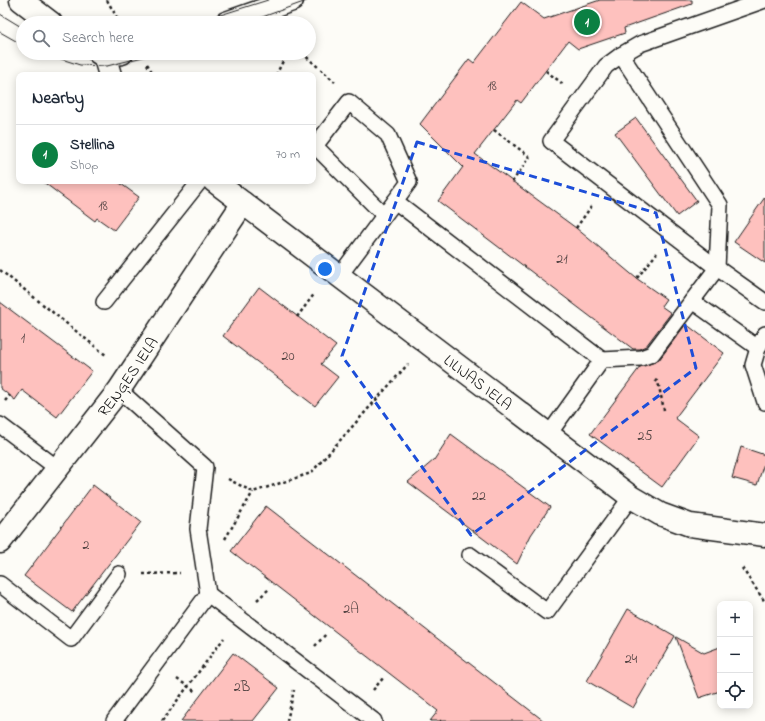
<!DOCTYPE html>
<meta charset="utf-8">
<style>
body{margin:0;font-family:"Indie Flower",sans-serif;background:#f6f6f7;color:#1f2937}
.controls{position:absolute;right:12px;bottom:12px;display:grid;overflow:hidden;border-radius:8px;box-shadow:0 2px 10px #0003}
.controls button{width:36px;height:36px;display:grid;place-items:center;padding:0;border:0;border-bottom:1px solid #e0e1e3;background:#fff;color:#1f2937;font:20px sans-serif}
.you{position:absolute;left:325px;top:269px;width:14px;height:14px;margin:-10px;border:3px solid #fff;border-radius:50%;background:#1a73e8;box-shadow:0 0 0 6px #1a73e833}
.badge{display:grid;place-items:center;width:26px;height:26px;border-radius:50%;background:#0b8043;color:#fff;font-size:13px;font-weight:700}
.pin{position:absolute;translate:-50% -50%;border:2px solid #fff;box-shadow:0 1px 4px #0006}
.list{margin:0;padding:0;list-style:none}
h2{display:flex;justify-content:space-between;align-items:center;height:52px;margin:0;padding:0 16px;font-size:17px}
h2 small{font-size:13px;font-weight:400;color:#747a83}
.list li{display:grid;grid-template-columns:26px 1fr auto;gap:12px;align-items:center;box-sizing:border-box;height:60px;padding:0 16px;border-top:1px solid #e0e1e3}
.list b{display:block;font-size:15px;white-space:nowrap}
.list p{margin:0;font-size:13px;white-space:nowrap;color:#747a83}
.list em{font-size:13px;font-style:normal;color:#747a83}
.icon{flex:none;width:22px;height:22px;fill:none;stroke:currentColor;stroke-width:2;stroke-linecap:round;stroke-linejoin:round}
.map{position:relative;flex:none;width:765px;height:721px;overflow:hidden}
.search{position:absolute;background:#fff;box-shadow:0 2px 10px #0003;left:16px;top:16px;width:300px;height:44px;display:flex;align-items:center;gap:10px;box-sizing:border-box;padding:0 14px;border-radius:22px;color:#747a83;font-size:15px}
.panel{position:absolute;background:#fff;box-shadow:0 2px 10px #0003;left:16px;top:72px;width:300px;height:112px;border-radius:8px}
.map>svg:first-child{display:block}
.building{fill:#fec1be;stroke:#1c1c1c}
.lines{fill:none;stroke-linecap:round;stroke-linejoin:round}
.service-casing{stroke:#1c1c1c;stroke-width:18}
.minor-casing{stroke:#1c1c1c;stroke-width:25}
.tertiary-casing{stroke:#1c1c1c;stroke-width:25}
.path{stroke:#1c1c1c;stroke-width:2.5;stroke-dasharray:3 3;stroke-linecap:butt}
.service{stroke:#fdfcf7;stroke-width:15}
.minor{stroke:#fdfcf7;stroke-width:22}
.tertiary{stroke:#fdfcf7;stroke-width:22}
.tram{stroke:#1c1c1c;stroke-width:1}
.marked{fill:none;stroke:#1d4ed8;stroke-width:3;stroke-dasharray:8 5;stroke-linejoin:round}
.labels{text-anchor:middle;stroke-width:3;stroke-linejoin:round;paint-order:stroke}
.number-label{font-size:14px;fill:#544544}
.street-label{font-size:16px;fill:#1c1c1c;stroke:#fdfcf7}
</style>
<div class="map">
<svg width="765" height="721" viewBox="0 0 765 721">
<rect width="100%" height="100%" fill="#fdfcf7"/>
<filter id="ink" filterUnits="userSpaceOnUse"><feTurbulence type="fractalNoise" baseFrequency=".025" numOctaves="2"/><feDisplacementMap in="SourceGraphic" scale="8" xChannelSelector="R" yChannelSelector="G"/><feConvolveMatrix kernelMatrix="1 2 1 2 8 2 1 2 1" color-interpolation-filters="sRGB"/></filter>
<g filter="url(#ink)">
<!-- building -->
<g class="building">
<path d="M600,0H692V4L624,28L625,33L578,49L568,41L521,103L517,100L475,154L576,228L636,278L666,299L661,306L671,313L646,346L639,349H633L438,201L463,167L420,124L469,59L474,63L521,2L544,19Z"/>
<path d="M636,118L697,201L677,216L615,133Z"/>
<path d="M42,181H117L139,197L114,230L97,218L95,221Z"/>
<path d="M765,197V263L734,242Z"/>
<path d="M259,287L336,346L321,364L338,377L315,406L223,336Z"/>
<path d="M0,302L92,371L57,417L22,390L15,400L0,388Z"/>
<path d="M686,324L724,353L675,418L699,436L662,487L590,434L640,367L655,362L659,360Z"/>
<path d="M451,434L550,507L531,535L517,564L408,482L434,460Z"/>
<path d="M741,447L765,455V460L757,485L732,478Z"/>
<path d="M93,485L141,522L72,612L24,576Z"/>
<path d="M266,506L544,721H430L438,711L231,551Z"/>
<path d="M628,609L675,636L633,708L587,681Z"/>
<path d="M676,637L704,653L720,647V691L699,698Z"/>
<path d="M233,653L279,688L253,721H181Z"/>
</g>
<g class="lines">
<defs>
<g id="service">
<path d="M765,0L640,44L621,55L606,66L551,141L717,268L765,302"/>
<path d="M621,55L720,205L717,268L692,301"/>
<path d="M384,215L315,146L349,102L388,135L409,182L395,201"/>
<path d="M340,275L395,201L602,360L549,434"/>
<path d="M104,302L200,181"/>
<path d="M765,334L758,348L753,365L765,402"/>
<path d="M602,360L641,358L652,354L692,301L758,348"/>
<path d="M119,390L205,467L198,529L208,594L374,721"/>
<path d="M0,425L57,468"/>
<path d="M470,555L547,612L631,497"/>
<path d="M0,584L71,639L119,574"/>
<path d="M114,721L208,594"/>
</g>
<g id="minor">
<path d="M104,55L110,75"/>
<path id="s1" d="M214,181L631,497L660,514L690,525L765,535"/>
<path id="s2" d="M0,542L119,390L243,203"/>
</g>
<g id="tertiary">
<path d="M21,0L51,23"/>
<path d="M226,23L292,0"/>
<path d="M99,53L104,55L122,53"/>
</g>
</defs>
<!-- service casing -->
<use href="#service" class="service-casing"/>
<!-- minor casing -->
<use href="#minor" class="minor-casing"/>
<!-- tertiary casing -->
<use href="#tertiary" class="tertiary-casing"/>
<!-- path -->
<g class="path">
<path d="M107,0L120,23"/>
<path d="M302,53L335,82"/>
<path d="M147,64L154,75"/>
<path d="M546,71L563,84"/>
<path d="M276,75L287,53"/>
<path d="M494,130L530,157"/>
<path d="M512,182L530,157"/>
<path d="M576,228L593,204"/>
<path d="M0,270L107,356"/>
<path d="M637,278L657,253"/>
<path d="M297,317L315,293"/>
<path d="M655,380L658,382L664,410"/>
<path d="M5,401L10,395"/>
<path d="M228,479L253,492L311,473L408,364"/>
<path d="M225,539L253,492"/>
<path d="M742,568L765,602"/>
<path d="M143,574L180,573"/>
<path d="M257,600L269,589"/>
<path d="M315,646L327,633"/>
<path d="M177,679L196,692"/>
<path d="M373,690L384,677"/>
<path d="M162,721L224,638"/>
<path d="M287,721L294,690"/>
<path d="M440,721H441"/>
</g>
<!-- service -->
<use href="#service" class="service"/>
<!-- minor -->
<use href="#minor" class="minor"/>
<!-- tertiary -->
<use href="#tertiary" class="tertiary"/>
<!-- tram -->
<g class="tram">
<path d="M0,14L23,28"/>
<path d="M195,23L268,0"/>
<path d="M246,23L309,0"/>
<path d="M0,32L23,45"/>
<path d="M43,53L80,65L107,66L159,53"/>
</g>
</g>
</g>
<!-- marked area -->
<path class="marked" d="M417,142L656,213L696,368L471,535L342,356Z"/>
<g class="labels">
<!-- number labels -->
<g class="number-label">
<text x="492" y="90">18</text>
<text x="103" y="210">18</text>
<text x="562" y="263">21</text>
<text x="23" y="342">1</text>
<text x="288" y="360">20</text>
<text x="645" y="440">25</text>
<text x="479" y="500">22</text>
<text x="86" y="549">2</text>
<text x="351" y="613">2A</text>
<text x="631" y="663">24</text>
<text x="242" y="691">2B</text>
</g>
<!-- street labels -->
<g class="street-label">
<text dy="6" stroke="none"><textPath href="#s2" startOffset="209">REŅĢES IELA</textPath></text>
<text dy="6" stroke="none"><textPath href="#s1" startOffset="332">LILIJAS IELA</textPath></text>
</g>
</g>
</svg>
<div class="controls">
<button>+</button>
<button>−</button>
<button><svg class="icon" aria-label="locate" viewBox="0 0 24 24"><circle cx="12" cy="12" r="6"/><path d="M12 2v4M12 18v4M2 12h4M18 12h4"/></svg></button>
</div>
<div class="you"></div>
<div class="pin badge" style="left:587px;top:22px">1</div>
<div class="search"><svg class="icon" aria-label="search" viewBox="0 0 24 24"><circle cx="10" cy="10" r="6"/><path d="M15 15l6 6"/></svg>Search here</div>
<section class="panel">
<h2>Nearby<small></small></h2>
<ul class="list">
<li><span class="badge">1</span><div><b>Stellina</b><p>Shop</p></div><em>70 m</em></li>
</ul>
</section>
</div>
